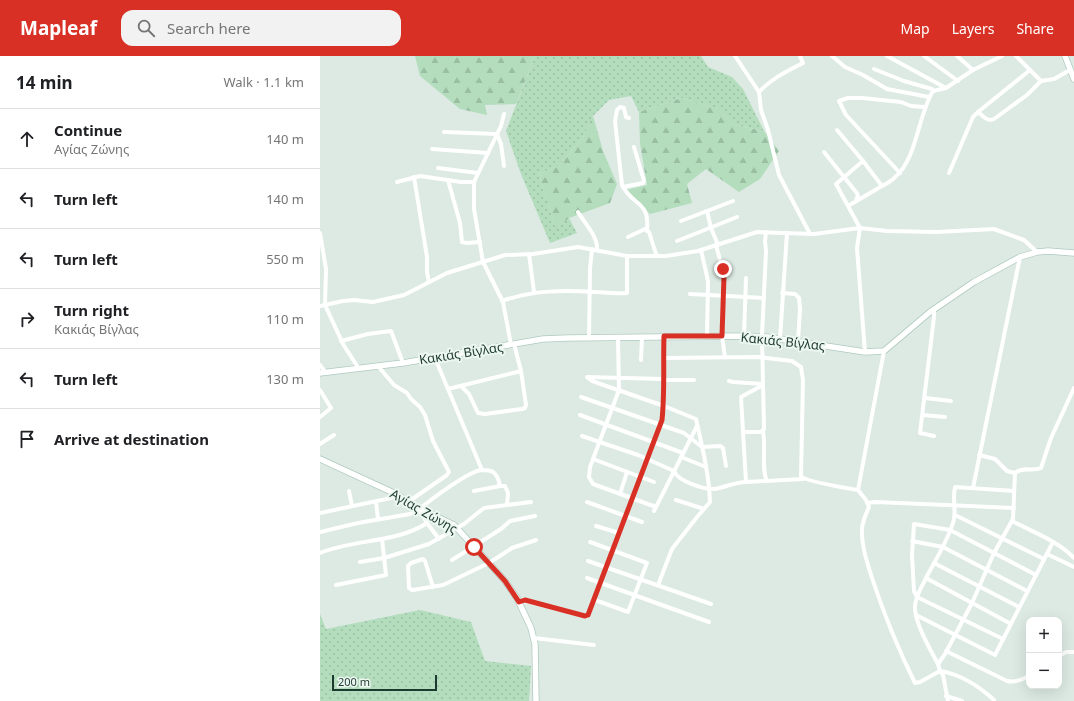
<!DOCTYPE html>
<meta charset="utf-8">
<style>
body{margin:0;font-family:"Noto Sans",sans-serif;background:#f2f2f2;color:#202124}
.controls{position:absolute;right:12px;bottom:12px;display:grid;overflow:hidden;border-radius:8px;box-shadow:0 4px 16px #0002}
.controls button{width:36px;height:36px;display:grid;place-items:center;padding:0;border:0;border-bottom:1px solid #e0e0e0;background:#fff;color:#202124;font:20px sans-serif}
.scale{position:absolute;left:12px;bottom:10px;width:105px;box-sizing:border-box;padding-left:4px;border:2px solid #1d3a31;border-top:0;font-size:11px;line-height:14px;white-space:nowrap;color:#1d3a31;-webkit-text-stroke:3px #edf7f1;paint-order:stroke}
.stop{position:absolute;width:12px;height:12px;margin:-9px;border:3px solid #d93025;border-radius:50%;background:#fff}
.stop.end{background:#d93025;border-color:#fff;box-shadow:0 1px 4px #0008}
.list{margin:0;padding:0;list-style:none}
h2{display:flex;justify-content:space-between;align-items:center;height:52px;margin:0;padding:0 16px;font-size:17px}
h2 small{font-size:13px;font-weight:400;color:#757577}
.list li{display:grid;grid-template-columns:26px 1fr auto;gap:12px;align-items:center;box-sizing:border-box;height:60px;padding:0 16px;border-top:1px solid #e0e0e0}
.list b{display:block;font-size:15px;white-space:nowrap}
.list p{margin:0;font-size:13px;white-space:nowrap;color:#757577}
.list em{font-size:13px;font-style:normal;color:#757577}
.icon{flex:none;width:22px;height:22px;fill:none;stroke:currentColor;stroke-width:2;stroke-linecap:round;stroke-linejoin:round}
.map{position:relative;flex:none;width:754px;height:645px;overflow:hidden}
header{display:flex;align-items:center;gap:24px;box-sizing:border-box;height:56px;padding:0 20px;background:#d93025;color:#fff}
header strong{font-size:19px}
nav{display:flex;gap:22px;margin-inline-start:auto;font-size:14px}
.search{width:280px;height:36px;background:#f2f2f2;display:flex;align-items:center;gap:10px;box-sizing:border-box;padding:0 14px;border-radius:12px;color:#757577;font-size:15px}
main{display:flex}
aside{flex:1;background:#fff}
.map>svg:first-child{display:block}
.grass{fill:url(#grass-dots)}
.forest{fill:url(#forest-firs)}
.lines{fill:none;stroke-linecap:round;stroke-linejoin:round}
.secondary-casing{stroke:#afcabf;stroke-width:7}
.street{stroke:#fff;stroke-width:4}
.secondary{stroke:#fff;stroke-width:5.5}
.route{stroke:#d93025;stroke-width:5}
.labels{text-anchor:middle;stroke-width:4;stroke-linejoin:round;paint-order:stroke}
.street-label{font-size:13px;fill:#1d3a31;stroke:#edf7f1}
</style>
<header>
<strong>Mapleaf</strong>
<div class="search"><svg class="icon" aria-label="search" viewBox="0 0 24 24"><circle cx="10" cy="10" r="6"/><path d="M15 15l6 6"/></svg>Search here</div>
<nav><a>Map</a><a>Layers</a><a>Share</a></nav>
</header>
<main>
<aside>
<h2>14 min<small>Walk · 1.1 km</small></h2>
<ul class="list">
<li><svg class="icon" aria-label="ahead" viewBox="0 0 24 24"><path d="M12 20V5M6 11l6-6 6 6"/></svg><div><b>Continue</b><p>Αγίας Ζώνης</p></div><em>140 m</em></li>
<li><svg class="icon" aria-label="left" viewBox="0 0 24 24"><path d="M17 20v-9H6M10 6l-5 5 5 5"/></svg><div><b>Turn left</b></div><em>140 m</em></li>
<li><svg class="icon" aria-label="left" viewBox="0 0 24 24"><path d="M17 20v-9H6M10 6l-5 5 5 5"/></svg><div><b>Turn left</b></div><em>550 m</em></li>
<li><svg class="icon" aria-label="right" viewBox="0 0 24 24"><path d="M7 20v-9h11M14 6l5 5-5 5"/></svg><div><b>Turn right</b><p>Κακιάς Βίγλας</p></div><em>110 m</em></li>
<li><svg class="icon" aria-label="left" viewBox="0 0 24 24"><path d="M17 20v-9H6M10 6l-5 5 5 5"/></svg><div><b>Turn left</b></div><em>130 m</em></li>
<li><svg class="icon" aria-label="arrive" viewBox="0 0 24 24"><path d="M6 21V4h12l-3 4 3 4H6"/></svg><div><b>Arrive at destination</b></div></li>
</ul>
</aside>
<div class="map">
<svg width="754" height="645" viewBox="0 0 754 645">
<defs>
<pattern id="grass-dots" width="8" height="8" patternUnits="userSpaceOnUse"><rect width="8" height="8" fill="#b3ddbc"/><path d="M2 2h.1M6 6h.1" fill="none" stroke="#9abea2" stroke-width="1.8" stroke-linecap="round"/></pattern>
<pattern id="forest-firs" width="22" height="20" patternUnits="userSpaceOnUse"><rect width="22" height="20" fill="#b3ddbc"/><path d="M5 1l3.5 6h-7zM16 11l3.5 6h-7z" fill="#9abea2"/></pattern>
</defs>
<rect width="100%" height="100%" fill="#dceae3"/>
<!-- grass -->
<g class="grass">
<path d="M215,0H381L388,11L412,21L423,33L444,75L414,69L398,53L362,42L319,56L311,40L289,44L273,60L262,83L238,110L219,118L236,173L249,162L257,177L230,187L201,118L186,75Z"/>
<path d="M100,554L151,566L165,605L211,610L209,645H0V558L6,573Z"/>
</g>
<!-- forest -->
<g class="forest">
<path d="M95,0H215L196,48L165,49L167,59L140,53L100,20Z"/>
<path d="M362,42L398,53L414,69L444,75L459,95L440,123L419,136L386,113L367,128L372,147L330,158L306,134L327,129L320,88L319,56Z"/>
<path d="M273,60L283,95L297,128L290,147L249,162L236,173L219,118L238,110L262,83Z"/>
</g>
<g class="lines">
<defs>
<g id="secondary">
<path d="M745,0L754,23"/>
<path d="M0,317L83,307L223,283L248,282L424,280L447,281L545,296L564,295L610,256L654,226L700,201L717,196L728,195L754,197"/>
<path d="M0,403L76,438L98,452L134,469L167,505L185,525L197,542L211,572L215,588L216,645"/>
</g>
</defs>
<!-- secondary casing -->
<use href="#secondary" class="secondary-casing"/>
<!-- street -->
<g class="street">
<path d="M415,0L439,36C451,23 467,15 483,7L480,0"/>
<path d="M512,0L525,11L543,19L567,33L609,41"/>
<path d="M567,0L626,32L653,14L682,0"/>
<path d="M604,0L638,25"/>
<path d="M637,0L653,14"/>
<path d="M696,0L721,25"/>
<path d="M554,13L584,25L612,33L613,35C598,59 597,103 575,121C572,125 567,127 562,130"/>
<path d="M613,35L626,32"/>
<path d="M439,36L441,54L448,74L459,119L490,178"/>
<path d="M658,56C663,60 667,66 674,63L707,39L721,25L734,23L750,14"/>
<path d="M184,58L181,70L154,126V153L163,206L183,246L191,289"/>
<path d="M309,62L306,61L304,52L300,51L297,54L295,65L302,129C313,151 330,144 327,175"/>
<path d="M517,74L543,105"/>
<path d="M124,76L177,78L181,88L184,110"/>
<path d="M112,93L168,97"/>
<path d="M504,96L536,136L538,139L536,145"/>
<path d="M118,112L158,117"/>
<path d="M580,117L526,59L519,45L528,42H542L581,46L591,50L605,51"/>
<path d="M629,117L653,61L658,56L710,14"/>
<path d="M94,121L107,201V216L109,226"/>
<path d="M128,124L140,167L142,186L147,187L160,186"/>
<path d="M77,126L100,120L141,126H154"/>
<path d="M303,131L323,127L324,125L314,91"/>
<path d="M528,150L562,130L543,105L516,128L540,172L537,192L545,296"/>
<path d="M387,155L391,172L398,189"/>
<path d="M258,156C265,168 278,180 277,194"/>
<path d="M361,165L413,145"/>
<path d="M0,177L6,213L5,249L23,288L39,313"/>
<path d="M308,181L325,173L329,176L336,198L338,200"/>
<path d="M357,185L417,161"/>
<path d="M396,189L404,220L402,280L405,301"/>
<path d="M381,194L388,225L387,280"/>
<path d="M209,198L214,236"/>
<path d="M462,237L475,238L479,242L480,253L478,286"/>
<path d="M370,238L444,242"/>
<path d="M182,245C213,234 244,234 275,236C286,236 296,238 307,237V200"/>
<path d="M0,250L23,245L34,244L53,246L84,239L127,217L185,199L213,198L258,191L307,200H346L378,195L437,176L494,178L540,172L567,175L617,176L674,173L704,184L717,196"/>
<path d="M614,253V261L600,377L614,380"/>
<path d="M424,280L426,222"/>
<path d="M269,282L270,213L272,193"/>
<path d="M298,282L299,334L270,411L269,421L273,428L336,451"/>
<path d="M460,283L467,177"/>
<path d="M21,285L48,278L71,275L83,307"/>
<path d="M115,302L162,414"/>
<path d="M343,302L437,301L472,305L481,311L483,324L481,420C485,426 528,432 538,434L546,444L549,451C546,458 543,464 542,472C541,489 547,506 552,522C564,558 578,593 595,627L600,626L620,615L618,608L625,598L652,547L674,497L693,463L695,417C703,410 712,416 721,412L731,382L754,332"/>
<path d="M321,304L322,281"/>
<path d="M0,309L5,316"/>
<path d="M58,310L74,329L87,337L91,343L100,351L105,359L113,385L129,416L127,419L88,446"/>
<path d="M343,324H374"/>
<path d="M409,325L413,326L443,328"/>
<path d="M443,329L421,341L423,376H441L444,373L442,280L446,195L445,185L446,176"/>
<path d="M141,330L149,338L158,357L165,358L202,353L205,352L206,349L201,315"/>
<path d="M128,333L201,315L194,288"/>
<path d="M0,334L11,352L0,361"/>
<path d="M261,341L364,377L382,391L400,390L403,392L406,410"/>
<path d="M605,342L631,345"/>
<path d="M260,359L363,397"/>
<path d="M603,359L625,361"/>
<path d="M443,375C446,389 441,414 447,425"/>
<path d="M423,376L426,426L483,423"/>
<path d="M262,380L318,399L354,415C357,425 385,434 395,433C406,431 415,426 426,426"/>
<path d="M0,388L14,379"/>
<path d="M659,399L675,403L687,415L695,417"/>
<path d="M361,401L386,411"/>
<path d="M273,403L334,426"/>
<path d="M653,432L700,201"/>
<path d="M538,434L564,295"/>
<path d="M29,435L32,450"/>
<path d="M300,438L307,416"/>
<path d="M356,444L384,453"/>
<path d="M56,446L58,463"/>
<path d="M267,446L322,466"/>
<path d="M547,447L555,446L580,447L694,452"/>
<path d="M187,449L211,446"/>
<path d="M334,455L377,370"/>
<path d="M0,457L71,442L76,438"/>
<path d="M635,459L724,503"/>
<path d="M692,465C711,475 740,486 754,502"/>
<path d="M107,467L119,483"/>
<path d="M276,470L299,477"/>
<path d="M0,476L38,467L90,458L96,455L98,452"/>
<path d="M592,485L623,491L707,535"/>
<path d="M270,486L327,507L308,556L275,544"/>
<path d="M0,497C34,483 77,487 107,467L99,453C112,443 147,416 161,414C165,414 170,414 173,416C178,419 179,425 180,430L154,435"/>
<path d="M727,498L754,511"/>
<path d="M132,504L181,473L190,465L215,460"/>
<path d="M268,505L391,548"/>
<path d="M40,506L64,502L109,488L144,468L164,452L187,449L188,437L185,430H180"/>
<path d="M614,507L699,551"/>
<path d="M267,522L389,566"/>
<path d="M606,522L691,568"/>
<path d="M16,529L66,519L62,483"/>
<path d="M338,529L352,493L377,461L390,446C389,418 382,390 376,363L344,350L343,302L344,281"/>
<path d="M113,531L105,505L103,503L91,507L88,510L89,532L92,534H93L123,529L169,507L192,492L216,484"/>
<path d="M199,546L205,545L265,560L268,559L342,364L344,350L272,325L267,321L343,323"/>
<path d="M596,559L675,599L733,486"/>
<path d="M214,582L274,589"/>
<path d="M683,583L597,541L594,535L592,499L594,468L630,474L716,519"/>
<path d="M626,595L687,625C695,627 702,624 709,620"/>
<path d="M739,600L746,596H754"/>
<path d="M618,608C610,593 597,571 595,554C594,542 602,531 607,520C616,503 627,486 633,467C637,456 632,443 635,431L694,435"/>
<path d="M620,615C640,618 660,631 674,644"/>
<path d="M620,615L623,619L628,645"/>
<path d="M626,640L642,645"/>
</g>
<!-- secondary -->
<use href="#secondary" class="secondary"/>
</g>
<g class="lines">
<!-- route -->
<path class="route" d="M154,491L185,525L199,546L205,544L265,560L268,559L342,364C345,336 343,308 344,280H402L404,220L403,213"/>
</g>
<g class="labels">
<!-- street labels -->
<g class="street-label">
<text transform="translate(463 285) rotate(6)" y="5">Κακιάς Βίγλας</text>
<text transform="translate(141 297) rotate(-9)" y="5">Κακιάς Βίγλας</text>
<text transform="translate(104 455) rotate(30)" y="5">Αγίας Ζώνης</text>
</g>
</g>
</svg>
<div class="controls">
<button>+</button>
<button>−</button>
</div>
<div class="scale">200 m</div>
<div class="stop" style="left:154px;top:491px"></div>
<div class="stop end" style="left:403px;top:213px"></div>
</div>
</main>
